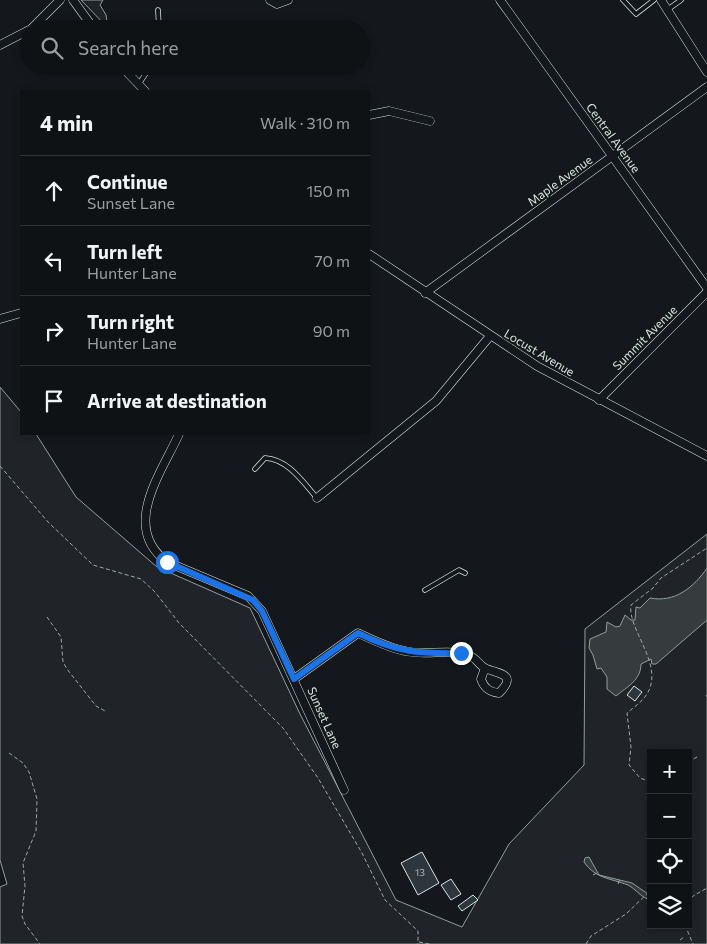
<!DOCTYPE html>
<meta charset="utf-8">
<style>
body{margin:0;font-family:Commissioner,sans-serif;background:#1d2022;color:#f1f3f6}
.controls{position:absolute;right:15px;bottom:15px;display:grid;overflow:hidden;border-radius:0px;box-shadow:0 2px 8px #0003}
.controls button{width:45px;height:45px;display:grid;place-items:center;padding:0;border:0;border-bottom:1px solid #2f3234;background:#0f1215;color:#f1f3f6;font:25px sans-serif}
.stop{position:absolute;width:15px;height:15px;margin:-11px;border:4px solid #1a73e8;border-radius:50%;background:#fff}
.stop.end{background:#1a73e8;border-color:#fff;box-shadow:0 1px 5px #0008}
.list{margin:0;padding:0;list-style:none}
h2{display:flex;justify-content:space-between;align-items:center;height:65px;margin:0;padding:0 20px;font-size:21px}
h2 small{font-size:16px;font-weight:400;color:#9b9ea0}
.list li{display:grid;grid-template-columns:32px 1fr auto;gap:15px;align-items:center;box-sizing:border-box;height:70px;padding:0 20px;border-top:1px solid #2f3234}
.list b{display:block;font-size:19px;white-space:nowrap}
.list p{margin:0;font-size:16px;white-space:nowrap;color:#9b9ea0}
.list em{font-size:16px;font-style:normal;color:#9b9ea0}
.icon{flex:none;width:28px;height:28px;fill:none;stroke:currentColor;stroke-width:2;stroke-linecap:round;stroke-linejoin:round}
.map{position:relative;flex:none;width:707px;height:944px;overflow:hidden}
.search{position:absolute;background:#0f1215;box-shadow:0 2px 8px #0003;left:20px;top:20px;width:350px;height:55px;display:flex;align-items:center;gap:12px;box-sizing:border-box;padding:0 18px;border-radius:28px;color:#9b9ea0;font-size:19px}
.panel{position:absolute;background:#0f1215;box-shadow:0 2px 8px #0003;left:20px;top:90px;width:350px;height:345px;border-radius:0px}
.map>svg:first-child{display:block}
.green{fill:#202428;stroke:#939e99;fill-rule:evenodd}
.water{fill:#363b3e;stroke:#939e99}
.building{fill:#2c363c;stroke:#d8e6dc}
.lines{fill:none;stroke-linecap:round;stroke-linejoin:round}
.service-casing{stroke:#d8e6dc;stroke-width:5.5}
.minor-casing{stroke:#d8e6dc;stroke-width:9}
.path{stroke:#9da8a2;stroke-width:1;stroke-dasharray:4 2.5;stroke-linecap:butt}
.service{stroke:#14181c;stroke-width:4}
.minor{stroke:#14181c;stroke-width:8}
.route{stroke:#1a73e8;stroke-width:6}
.labels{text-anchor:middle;stroke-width:4;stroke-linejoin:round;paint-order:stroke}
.number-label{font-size:10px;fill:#adbab4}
.street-label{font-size:12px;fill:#d8e6dc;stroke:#14181c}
</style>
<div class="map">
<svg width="707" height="944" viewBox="0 0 707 944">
<rect width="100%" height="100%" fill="#14181c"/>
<!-- green -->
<g class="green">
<path d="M81,0H103L100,5L106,15L108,28Z"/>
<path d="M0,387L21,412V434H36L76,497L157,567L250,608L300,714L396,900L462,927L509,844L584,765L585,629L707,534V944H0V887L7,884L0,860ZM651,753H688V925H651Z"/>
</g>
<!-- water -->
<g class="water">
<path d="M707,568V620L656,664H652L651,659L641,664C641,680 627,687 616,696L607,689V677L601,668L597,669L593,655L589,648L590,639L606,632L607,622L616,627L620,626L625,615L631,620H635L636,607L640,608L650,598C675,603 694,587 707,568Z"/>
<path d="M589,857L599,875L632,883L651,896V900C641,898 636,889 628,885C610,878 596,879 584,862L585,858Z"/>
</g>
<!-- building -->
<g class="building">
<path d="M634,686L642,692L635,701L627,695Z"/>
<path d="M422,852L439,883L418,895L401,863Z"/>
<path d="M451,879L461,894L451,900L441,885Z"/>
<path d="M473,895L478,900L462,911L458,906Z"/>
</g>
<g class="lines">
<defs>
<g id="service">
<path d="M623,0L636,14L654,0"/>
<path d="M158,10L159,29"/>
<path d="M667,10L681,0"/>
<path d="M138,85L151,66"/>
<path d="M255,469L265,458C288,459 303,482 317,498"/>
<path d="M425,590L459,570L465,573"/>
</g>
<g id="minor">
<path d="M73,0L94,29"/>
<path d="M270,0L277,4L288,0"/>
<path d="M500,0L707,288"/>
<path d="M661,0L707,72"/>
<path d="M31,29L60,0"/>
<path d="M0,45L29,30"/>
<path d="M121,66L145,91"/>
<path d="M369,115L389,111L430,121"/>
<path d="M369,254L537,366L707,456"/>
<path d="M425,293L707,87"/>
<path d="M0,319L21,313"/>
<path d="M599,400L707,292"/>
<path d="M179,434C162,472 120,527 167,562L248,596L262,611L344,790"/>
<path d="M317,498L436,401L490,336"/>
<path d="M294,679L358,633C373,640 389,648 405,651C425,656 453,648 470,656C476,658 479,665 485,668C497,674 519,673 499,693C489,692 484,688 481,679L485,668"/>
</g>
</defs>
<!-- service casing -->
<use href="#service" class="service-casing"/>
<!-- minor casing -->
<use href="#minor" class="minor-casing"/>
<!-- path -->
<g class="path">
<path d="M0,466L48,522L93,565L141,579L155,592L179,623L283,728L318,778L362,853L385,900L418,931V944"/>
<path d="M47,617L61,637L63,662L67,669L96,706L105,711"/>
<path d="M706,695L707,697"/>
<path d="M9,753L23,763L29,772L37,799L36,831L23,863L25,886L22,916L25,924L40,944"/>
<path d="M688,762L697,757"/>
<path d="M651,782L640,778L629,765L631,747L627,713C634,707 642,702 647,694C665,665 627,629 631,605L653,588L661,578L707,548"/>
<path d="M593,875L599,872"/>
<path d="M618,884L620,879"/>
<path d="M688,903L693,896L707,888"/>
<path d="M685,925L693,944"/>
<path d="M680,940L685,936"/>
<path d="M419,942L430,944"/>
<path d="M586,944L591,936L626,914L651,890"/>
</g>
<!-- service -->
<use href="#service" class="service"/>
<!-- minor -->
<use href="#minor" class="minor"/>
</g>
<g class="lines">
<!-- route -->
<path class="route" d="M167,562L253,600L262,611L294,679L358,633C396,652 420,654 461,653"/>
</g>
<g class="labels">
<!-- number labels -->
<g class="number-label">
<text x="420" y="876">13</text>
</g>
<!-- street labels -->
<g class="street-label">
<text transform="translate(613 138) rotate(54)" y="4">Central Avenue</text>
<text transform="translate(560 181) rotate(-36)" y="4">Maple Avenue</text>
<text transform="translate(645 338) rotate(-45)" y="4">Summit Avenue</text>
<text transform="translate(539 353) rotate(31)" y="4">Locust Avenue</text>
<text transform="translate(324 718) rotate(66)" y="4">Sunset Lane</text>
</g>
</g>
</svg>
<div class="controls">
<button>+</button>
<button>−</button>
<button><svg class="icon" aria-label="locate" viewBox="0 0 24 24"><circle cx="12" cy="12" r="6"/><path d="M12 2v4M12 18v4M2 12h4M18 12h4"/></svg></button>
<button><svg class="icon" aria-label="layers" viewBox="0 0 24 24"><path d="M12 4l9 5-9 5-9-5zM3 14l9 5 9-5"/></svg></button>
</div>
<div class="stop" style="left:167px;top:562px"></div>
<div class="stop end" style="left:461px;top:653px"></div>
<div class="search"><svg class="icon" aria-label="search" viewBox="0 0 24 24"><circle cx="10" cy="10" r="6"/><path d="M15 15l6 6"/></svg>Search here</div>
<section class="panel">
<h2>4 min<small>Walk · 310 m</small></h2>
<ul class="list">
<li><svg class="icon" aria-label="ahead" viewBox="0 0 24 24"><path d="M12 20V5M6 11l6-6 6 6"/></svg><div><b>Continue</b><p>Sunset Lane</p></div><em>150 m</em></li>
<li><svg class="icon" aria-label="left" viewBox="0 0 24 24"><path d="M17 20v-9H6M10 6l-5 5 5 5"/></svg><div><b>Turn left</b><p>Hunter Lane</p></div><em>70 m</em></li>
<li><svg class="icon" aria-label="right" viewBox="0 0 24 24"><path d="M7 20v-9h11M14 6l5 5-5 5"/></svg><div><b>Turn right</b><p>Hunter Lane</p></div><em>90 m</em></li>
<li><svg class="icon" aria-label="arrive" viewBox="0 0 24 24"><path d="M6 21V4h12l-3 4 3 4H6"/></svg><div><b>Arrive at destination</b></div></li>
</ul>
</section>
</div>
